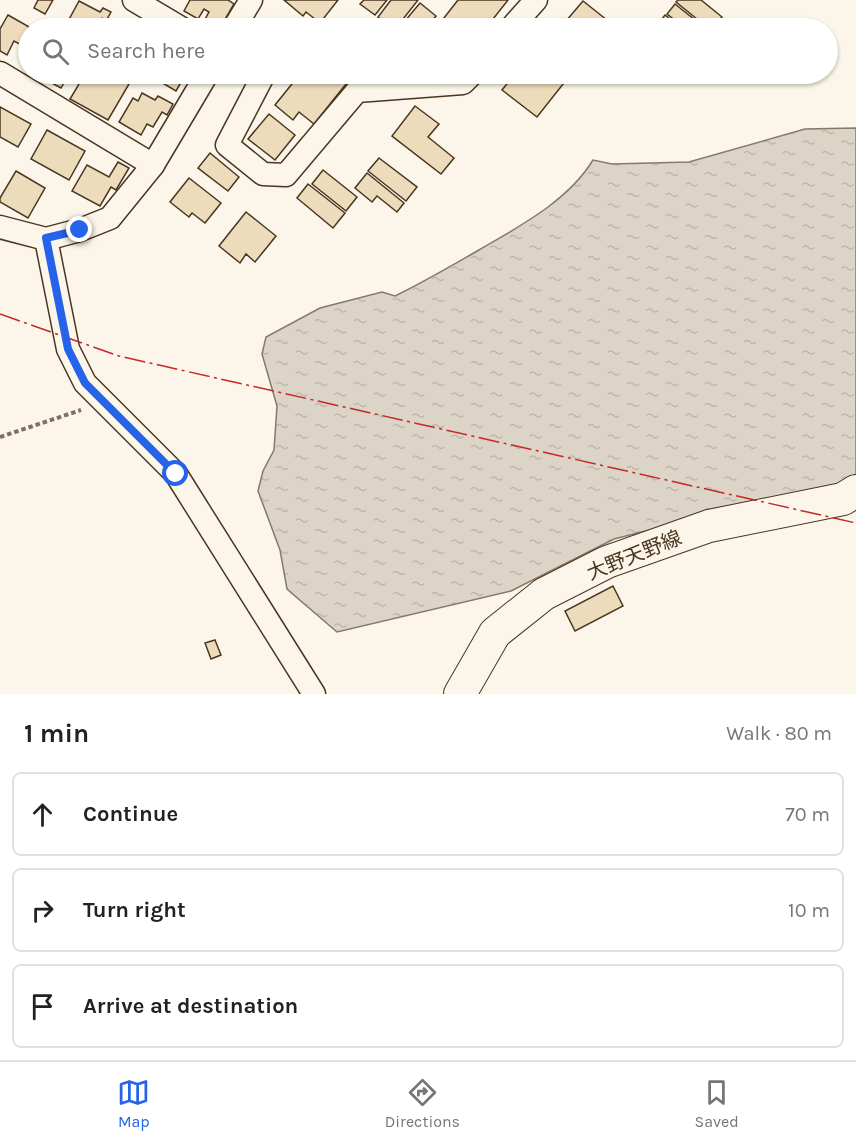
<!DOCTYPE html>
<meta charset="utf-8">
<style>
body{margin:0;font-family:Karla,"Noto Sans JP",sans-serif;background:#f2f2f2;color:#222}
.stop{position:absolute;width:18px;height:18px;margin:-14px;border:4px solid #2563eb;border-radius:50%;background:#fff}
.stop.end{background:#2563eb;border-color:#fff;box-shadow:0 2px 6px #0008}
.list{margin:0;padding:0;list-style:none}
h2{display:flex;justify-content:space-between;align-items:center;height:78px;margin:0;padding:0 24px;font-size:26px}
h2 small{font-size:20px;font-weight:400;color:#767676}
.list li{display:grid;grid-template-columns:39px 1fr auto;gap:18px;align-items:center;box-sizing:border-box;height:84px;margin:0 12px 12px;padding:0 12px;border:2px solid #e0e0e0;border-radius:9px}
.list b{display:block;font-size:22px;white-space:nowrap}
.list em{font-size:20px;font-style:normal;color:#767676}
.icon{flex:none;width:33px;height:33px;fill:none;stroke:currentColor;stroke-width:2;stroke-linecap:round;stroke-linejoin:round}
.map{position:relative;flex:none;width:856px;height:694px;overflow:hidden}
.search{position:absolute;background:#fff;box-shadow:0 2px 4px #0004;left:18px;right:18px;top:18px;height:66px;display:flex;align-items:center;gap:15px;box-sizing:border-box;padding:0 21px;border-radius:33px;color:#767676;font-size:22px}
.sheet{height:366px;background:#fff}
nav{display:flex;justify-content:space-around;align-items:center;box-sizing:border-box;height:84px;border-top:2px solid #e0e0e0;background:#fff;font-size:16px;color:#767676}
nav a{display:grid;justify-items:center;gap:3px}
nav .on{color:#2563eb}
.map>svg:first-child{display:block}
.water{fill:url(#water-ripples);stroke:#887966;stroke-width:1.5}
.building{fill:#ecdcbc;stroke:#4a3520;stroke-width:1.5}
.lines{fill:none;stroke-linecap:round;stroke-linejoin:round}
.street-casing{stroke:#4a3520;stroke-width:25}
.secondary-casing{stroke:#4a3520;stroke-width:34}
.path{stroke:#7f6f5c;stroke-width:4;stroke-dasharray:4.5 3;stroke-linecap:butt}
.street{stroke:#fbf6e9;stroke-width:22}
.secondary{stroke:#fbf6e9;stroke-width:32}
.power{stroke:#c62828;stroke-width:1.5;stroke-dasharray:21 4.5 3 4.5;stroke-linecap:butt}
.route{stroke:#2563eb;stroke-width:8}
.labels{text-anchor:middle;stroke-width:4.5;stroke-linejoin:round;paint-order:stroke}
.street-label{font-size:20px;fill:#4a3520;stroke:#fbf6e9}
</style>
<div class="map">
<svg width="856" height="694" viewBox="0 0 856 694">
<defs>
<pattern id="water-ripples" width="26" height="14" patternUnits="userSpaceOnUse" patternTransform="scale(1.5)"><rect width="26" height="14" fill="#dcd4c6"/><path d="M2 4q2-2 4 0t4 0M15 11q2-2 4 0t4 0" fill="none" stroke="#beb7aa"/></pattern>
</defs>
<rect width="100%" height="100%" fill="#fbf6e9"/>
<!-- water -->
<path class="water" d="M856,128V476L822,492L709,515L614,539L511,591L337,632L287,589L280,550L258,491L263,471L274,450L277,406L262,354L266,337L320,308L382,292L395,296C424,282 451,266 479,250C520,226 568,201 593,160L612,164L689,162L805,129Z"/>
<!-- building -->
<g class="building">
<path d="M38,0H53L45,14L34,8Z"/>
<path d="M190,0H228L234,4L220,28H218L204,21L209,12L204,9L198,19L184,11Z"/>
<path d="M284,0H338L320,23L306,12L303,16Z"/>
<path d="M364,0H387L375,15L360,4Z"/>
<path d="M391,0H418L396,28H392L378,17Z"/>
<path d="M458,0H508L486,28H448L440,23Z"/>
<path d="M678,0H701L722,17L712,28H708L676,2Z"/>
<path d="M79,1L100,12L103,8L111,12L106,21L102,18L96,28H71L66,25Z"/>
<path d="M583,1L617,28H560Z"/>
<path d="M420,3L436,16L426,28H399Z"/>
<path d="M675,4L705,28H685L667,14Z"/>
<path d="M8,15L31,28H28L27,48L14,41L7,55L0,51V29Z"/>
<path d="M665,15L681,28H663L658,24Z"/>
<path d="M35,74H69L61,88Z"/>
<path d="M85,74H111L129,84L108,120L70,99Z"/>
<path d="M150,74H186L176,91L149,75Z"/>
<path d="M300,74H343L350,79L314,124L299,112L293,120L275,105Z"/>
<path d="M515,74H571L537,117L502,90Z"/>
<path d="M142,93L155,100L158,96L173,104L167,115L162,112L153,127L147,124L141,135L119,122L133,98L138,101Z"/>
<path d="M415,106L439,124L428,137L454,158L441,174L392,136Z"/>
<path d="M0,107L31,124L18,147L0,137Z"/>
<path d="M269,114L295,135L275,160L248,139Z"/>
<path d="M47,130L85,151L69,180L31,159Z"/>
<path d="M210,153L239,177L228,191L198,168Z"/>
<path d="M379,158L417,187L406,201L368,171Z"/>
<path d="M118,162L129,168L116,190L111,187L100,206L72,191L87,165L109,177Z"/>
<path d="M323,170L357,197L346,211L312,184Z"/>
<path d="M16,171L45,188L28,218L0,202V198Z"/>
<path d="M367,173L404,203L397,212L377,196L372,202L355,188Z"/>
<path d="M189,178L221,203L205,223L192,213L189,217L170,202Z"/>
<path d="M308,184L345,213L333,228L297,198Z"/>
<path d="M246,212L276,236L255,262L246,254L240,263L219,246Z"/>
<path d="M613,586L623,606L575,631L565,611Z"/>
<path d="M215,640L221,655L211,659L205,643Z"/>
</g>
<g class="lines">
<defs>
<g id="street">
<path d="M134,0L181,28"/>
<path d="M234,28L251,0"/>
<path d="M511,28L536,0"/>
<path d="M0,73L153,165"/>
<path d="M264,74L227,145L263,174L286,175L357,91L463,83L472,74"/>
<path d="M0,227L46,239L80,230L110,218L153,165L207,74"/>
<path d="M46,239L68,349L85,383L176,474L314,694"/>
</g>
<path id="secondary" d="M460,694L495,633L544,594L607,562L709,526L843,499L856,491"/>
</defs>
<!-- street casing -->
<use href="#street" class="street-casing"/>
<!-- secondary casing -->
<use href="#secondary" class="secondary-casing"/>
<!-- path -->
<path class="path" d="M0,437L81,410"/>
<!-- street -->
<use href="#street" class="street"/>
<!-- secondary -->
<use href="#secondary" class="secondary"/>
<!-- power -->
<path class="power" d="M0,314L119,356L856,523"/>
</g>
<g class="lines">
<!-- route -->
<path class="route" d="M80,230L46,238L68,349L85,383L176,474"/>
</g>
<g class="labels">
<!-- street labels -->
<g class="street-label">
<text transform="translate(634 555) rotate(-22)" y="7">大野天野線</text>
</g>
</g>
</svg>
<div class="stop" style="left:176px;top:474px"></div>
<div class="stop end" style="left:80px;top:230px"></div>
<div class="search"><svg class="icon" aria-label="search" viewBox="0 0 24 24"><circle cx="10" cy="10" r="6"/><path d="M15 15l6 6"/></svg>Search here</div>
</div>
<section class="sheet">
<h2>1 min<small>Walk · 80 m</small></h2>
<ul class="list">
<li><svg class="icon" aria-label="ahead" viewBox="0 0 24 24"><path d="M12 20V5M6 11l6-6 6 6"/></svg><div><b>Continue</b></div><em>70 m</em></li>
<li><svg class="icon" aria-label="right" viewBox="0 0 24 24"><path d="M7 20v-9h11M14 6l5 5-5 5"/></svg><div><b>Turn right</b></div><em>10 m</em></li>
<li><svg class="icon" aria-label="arrive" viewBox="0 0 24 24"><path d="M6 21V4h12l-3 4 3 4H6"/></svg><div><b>Arrive at destination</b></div></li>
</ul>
</section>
<nav>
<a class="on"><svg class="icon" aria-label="map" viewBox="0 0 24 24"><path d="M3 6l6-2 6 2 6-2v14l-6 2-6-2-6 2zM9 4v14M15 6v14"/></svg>Map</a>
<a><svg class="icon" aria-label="directions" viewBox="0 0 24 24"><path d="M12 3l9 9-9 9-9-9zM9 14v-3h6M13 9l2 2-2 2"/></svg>Directions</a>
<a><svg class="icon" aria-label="saved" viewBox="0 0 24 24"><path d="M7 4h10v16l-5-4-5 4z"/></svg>Saved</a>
</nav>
